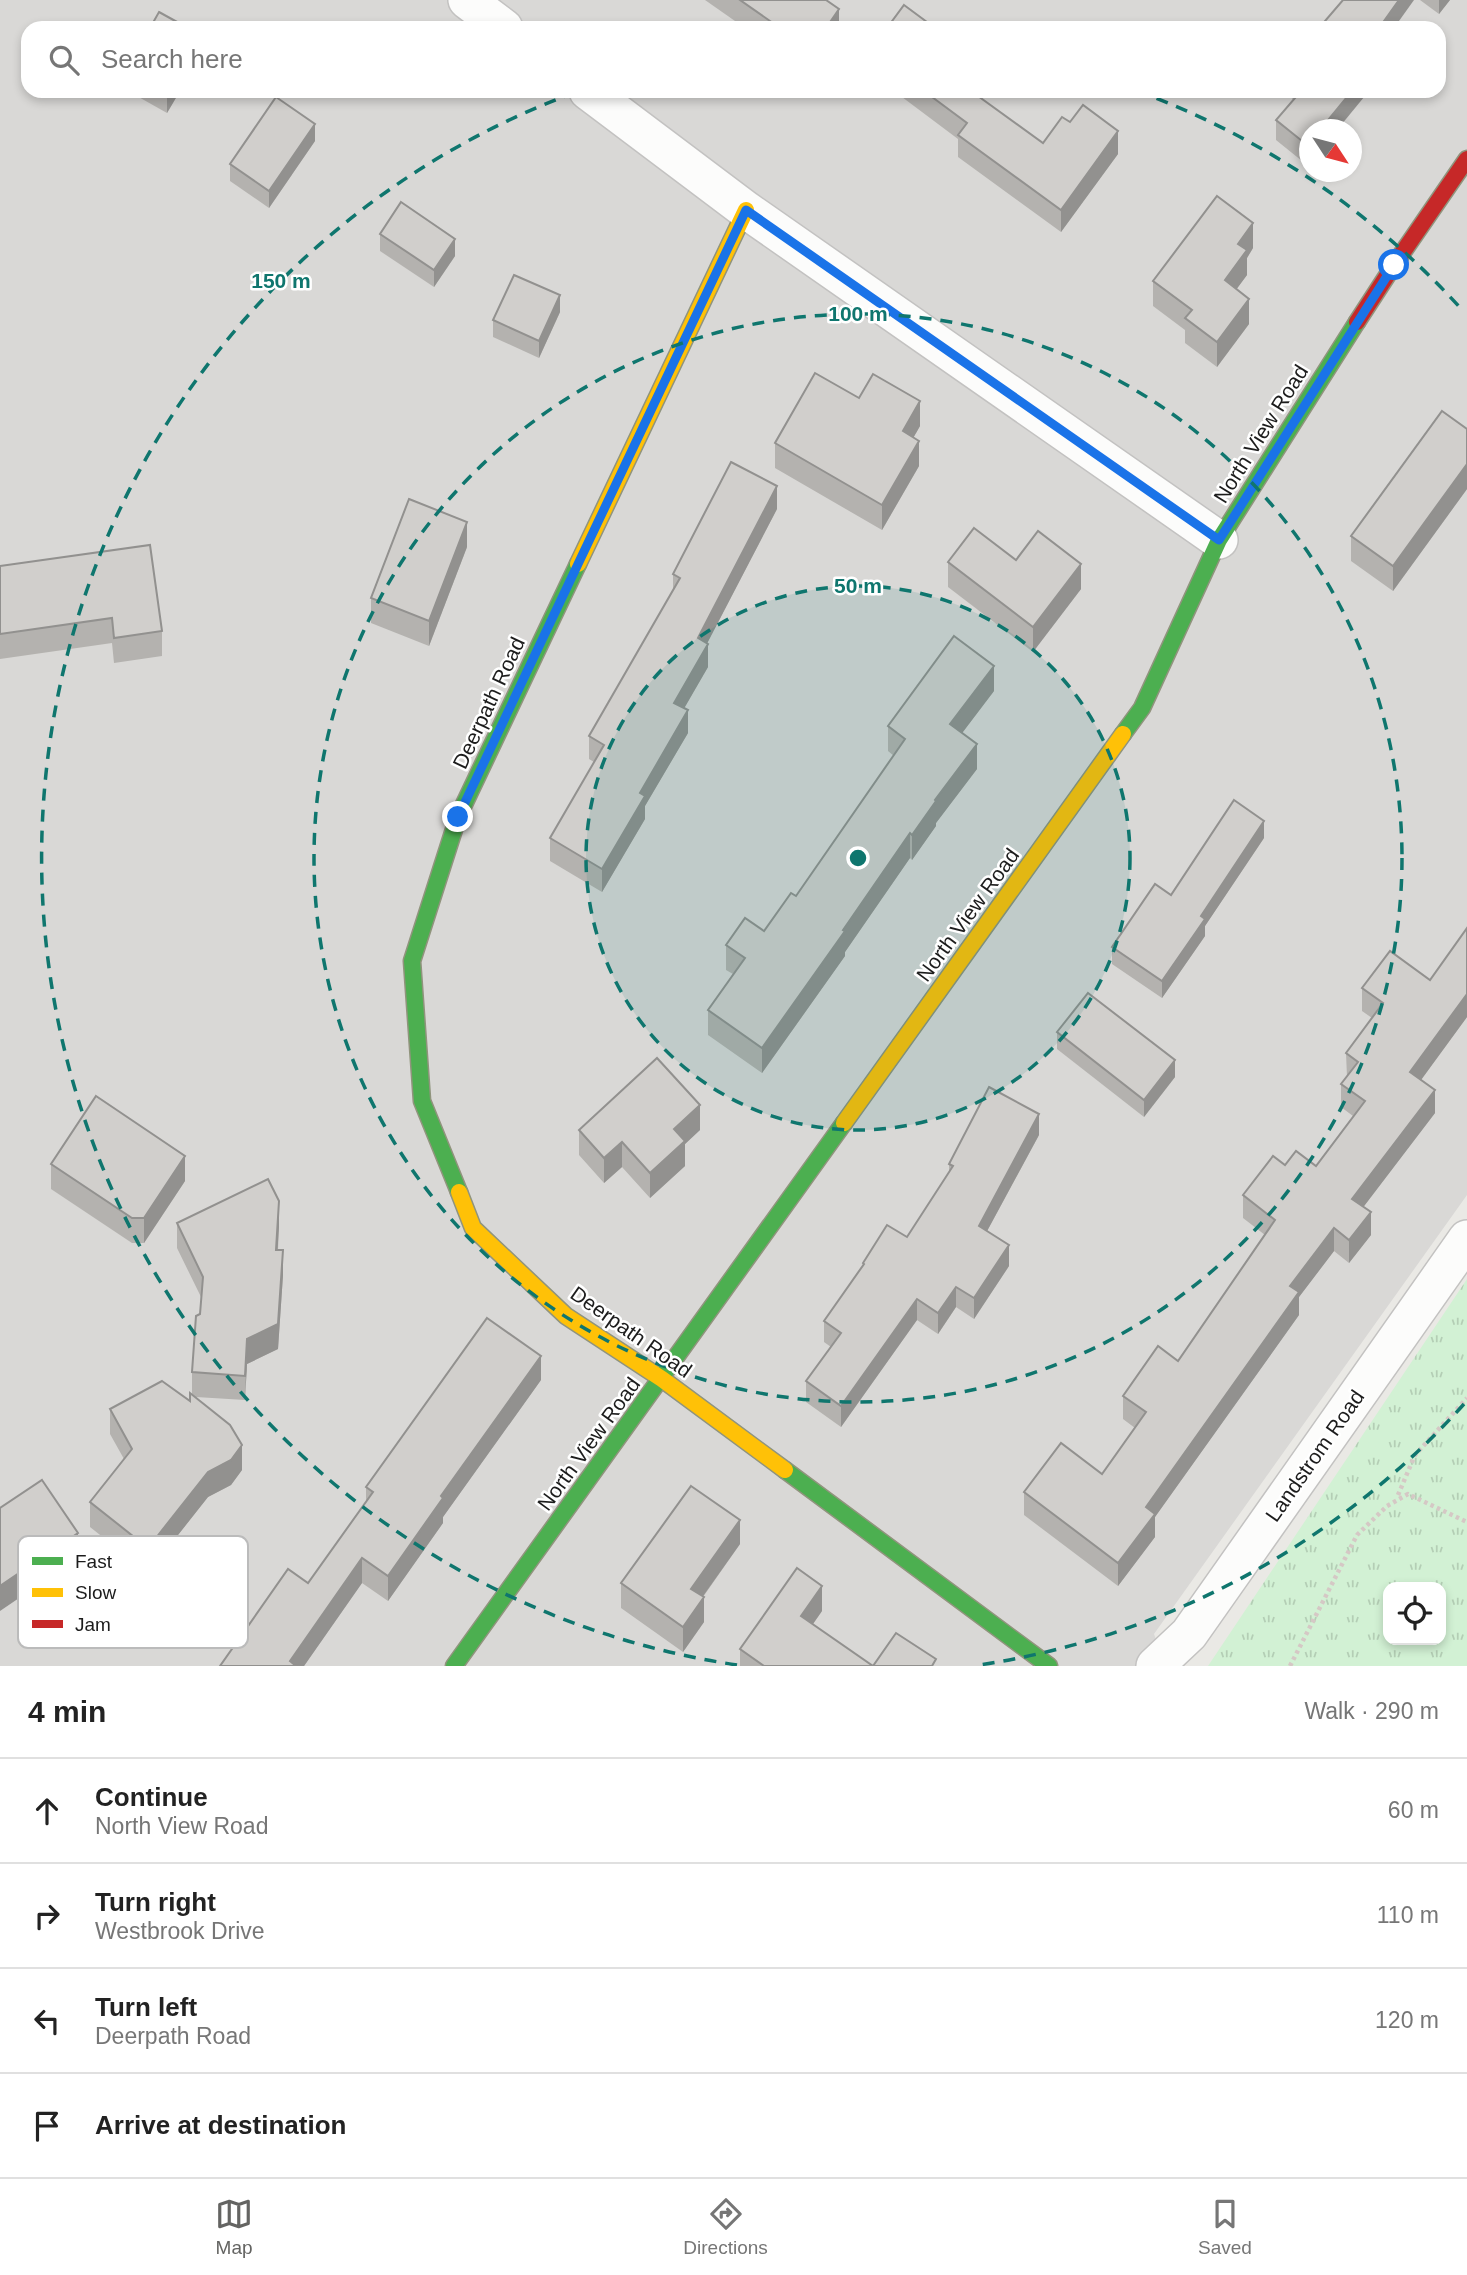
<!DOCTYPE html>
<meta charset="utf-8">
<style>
body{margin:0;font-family:Helvetica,sans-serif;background:#f6f6f6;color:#222}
.controls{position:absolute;right:21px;bottom:21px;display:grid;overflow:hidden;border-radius:14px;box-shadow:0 4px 10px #0003}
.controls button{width:63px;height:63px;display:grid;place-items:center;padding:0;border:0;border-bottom:2px solid #e0e0e0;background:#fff;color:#222;font:35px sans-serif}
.compass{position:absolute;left:1299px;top:119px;width:63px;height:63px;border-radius:50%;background:#fff;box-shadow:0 4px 10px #0003;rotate:126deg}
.stop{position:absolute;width:21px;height:21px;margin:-16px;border:5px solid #1a73e8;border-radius:50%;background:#fff}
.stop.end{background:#1a73e8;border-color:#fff;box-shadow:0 2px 7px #0008}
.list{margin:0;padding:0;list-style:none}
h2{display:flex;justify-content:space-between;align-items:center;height:91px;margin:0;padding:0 28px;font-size:30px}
h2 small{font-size:23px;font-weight:400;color:#767676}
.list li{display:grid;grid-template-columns:46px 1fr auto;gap:21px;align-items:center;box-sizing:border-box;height:105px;padding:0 28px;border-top:2px solid #e0e0e0}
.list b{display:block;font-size:26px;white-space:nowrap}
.list p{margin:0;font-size:23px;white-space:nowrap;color:#767676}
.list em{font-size:23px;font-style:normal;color:#767676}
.icon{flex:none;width:38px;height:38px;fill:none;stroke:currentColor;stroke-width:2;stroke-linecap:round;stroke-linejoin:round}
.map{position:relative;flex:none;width:1467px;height:1666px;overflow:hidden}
.search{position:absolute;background:#fff;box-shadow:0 4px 10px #0003;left:21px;right:21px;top:21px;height:77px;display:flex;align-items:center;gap:18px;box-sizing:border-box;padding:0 24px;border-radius:21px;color:#767676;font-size:26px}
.sheet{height:511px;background:#fff}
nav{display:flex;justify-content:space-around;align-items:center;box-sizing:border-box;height:98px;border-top:2px solid #e0e0e0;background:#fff;font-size:19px;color:#767676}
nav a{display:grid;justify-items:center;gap:4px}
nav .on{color:#646462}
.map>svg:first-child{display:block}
.residential{fill:#d9d8d6;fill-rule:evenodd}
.park{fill:url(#park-tufts);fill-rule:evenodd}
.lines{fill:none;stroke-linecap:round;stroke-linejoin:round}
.street-casing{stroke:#c3c2c1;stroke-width:40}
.fast-casing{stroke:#90947d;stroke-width:19}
.slow-casing{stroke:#90947d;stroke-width:19}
.jam-casing{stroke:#90947d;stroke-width:19}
.path{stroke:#d5c8c5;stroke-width:4.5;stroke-dasharray:3.5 3.5;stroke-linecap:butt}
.street{stroke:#fcfcfb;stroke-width:37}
.fast{stroke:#4caf50;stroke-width:16}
.slow{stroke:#ffc107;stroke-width:16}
.jam{stroke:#c62828;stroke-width:16}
.wall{fill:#b4b2af}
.shaded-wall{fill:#92918f}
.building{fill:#d1cfcc;stroke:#92918f;stroke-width:2}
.route{stroke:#1a73e8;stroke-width:9}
.ring{fill:none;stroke:#0f766e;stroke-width:3.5;stroke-dasharray:12 9}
.labels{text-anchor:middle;stroke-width:5;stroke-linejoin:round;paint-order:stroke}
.street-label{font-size:21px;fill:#1c1c1c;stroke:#fff}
.key{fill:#fff;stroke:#bbb;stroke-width:2}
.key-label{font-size:19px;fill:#1c1c1c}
.centre{fill:#0f766e;stroke:#fff;stroke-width:3.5}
.ring-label{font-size:21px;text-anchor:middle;font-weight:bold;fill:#0f766e;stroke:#fff;stroke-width:5;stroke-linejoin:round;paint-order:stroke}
</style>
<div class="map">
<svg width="1467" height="1666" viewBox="0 0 1467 1666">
<defs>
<pattern id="park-tufts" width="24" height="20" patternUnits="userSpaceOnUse" patternTransform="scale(1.75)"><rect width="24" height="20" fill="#d2f1d4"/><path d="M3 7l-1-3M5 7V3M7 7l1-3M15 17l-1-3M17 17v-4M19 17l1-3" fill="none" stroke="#b4ceb5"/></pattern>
</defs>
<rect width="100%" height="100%" fill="#eae9e5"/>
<!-- residential -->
<path class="residential" d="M0,0H1467V1195L1154,1634L1165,1666H0ZM28,28H1439V91H28ZM1310,130H1352V172H1310Z"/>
<!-- park -->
<path class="park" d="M1467,1279V1666H1208ZM1388,1587H1441V1640H1388Z"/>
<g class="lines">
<defs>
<g id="street">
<path d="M467,0L504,28"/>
<path d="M588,91L746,210L1219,540"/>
<path d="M1155,1666L1189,1634L1467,1239"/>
</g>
<g id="fast">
<path d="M1123,734L1142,708L1219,540L1357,322"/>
<path d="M459,1192L422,1101L412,961L458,817L578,564"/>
<path d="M785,1470L1049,1666"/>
<path d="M454,1666L844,1123"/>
</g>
<g id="slow">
<path d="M578,564L746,210"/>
<path d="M844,1123L1123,734"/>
<path d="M459,1192L473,1228L566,1316L662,1379L785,1470"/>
</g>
<path id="jam" d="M1357,322L1394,265L1467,159"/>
</defs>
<!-- street casing -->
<use href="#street" class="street-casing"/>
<!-- fast casing -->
<use href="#fast" class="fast-casing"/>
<!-- slow casing -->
<use href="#slow" class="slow-casing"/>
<!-- jam casing -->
<use href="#jam" class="jam-casing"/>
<!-- path -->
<g class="path">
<path d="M1398,1495L1415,1455L1467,1398"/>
<path d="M1290,1666L1357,1535L1387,1506L1408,1494L1467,1522"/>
</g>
<!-- street -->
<use href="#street" class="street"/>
<!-- fast -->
<use href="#fast" class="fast"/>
<!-- slow -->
<use href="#slow" class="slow"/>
<!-- jam -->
<use href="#jam" class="jam"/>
</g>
<!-- wall -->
<g class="wall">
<path d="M705,0H826L839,28H745Z"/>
<path d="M1420,0H1450L1439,14Z"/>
<path d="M128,91H180L167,113Z"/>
<path d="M894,91H971L1043,143L1118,154L1061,232L958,157V139Z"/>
<path d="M1283,91H1369L1310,130V162L1307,165L1276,140V120L1294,100Z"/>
<path d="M315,141L269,208L230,181V164Z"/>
<path d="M380,234L455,256L434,287L380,251Z"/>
<path d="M1253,248L1247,258V275L1236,289L1249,324L1217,367L1185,343V330L1153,306V281Z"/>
<path d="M560,312L539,358L493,337V320Z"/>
<path d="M859,398L920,426L913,438L919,466L882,530L775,468V443Z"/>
<path d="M1467,429V489L1393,591L1351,561V536Z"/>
<path d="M777,509L707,643L708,667L684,708L688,733L645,806V819L602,892L550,861V838L594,762L589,759V736L673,590V574Z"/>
<path d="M467,547L429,646L371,623V598Z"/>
<path d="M1016,560L1081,589L1033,652L948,587V562Z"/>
<path d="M0,566L162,631V656L114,663L112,643L0,659Z"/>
<path d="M994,691L962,733L977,769L936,823V826L912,860L910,858L845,952V956L762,1073L708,1035V1010L733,974L726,970V945L764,931L796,896L894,756L888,751V726Z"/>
<path d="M1264,838L1205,926V936L1162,998L1112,964V947L1171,895Z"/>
<path d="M1467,928V1017L1421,1080L1435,1113L1363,1207L1371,1235L1349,1263L1334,1251L1299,1297V1315L1155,1517V1537L1118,1586L1024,1515V1492L1102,1474L1135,1428L1123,1419V1396L1178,1361L1265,1235L1243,1218V1195L1285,1165L1316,1166L1353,1116L1341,1107V1084L1347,1077L1346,1053L1372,1018L1362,1011V988L1430,980Z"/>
<path d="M1057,1032L1175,1077L1144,1117L1057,1049Z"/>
<path d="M579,1130H700L685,1144V1166L650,1198L622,1167L604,1183L579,1155Z"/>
<path d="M1039,1135L987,1231L1009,1266L974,1319L956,1307L938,1334L917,1320L841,1427L806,1402V1381L831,1347L824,1342V1321L863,1267V1263L907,1237L949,1172V1164Z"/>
<path d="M51,1164L185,1181L144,1243H132L51,1189Z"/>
<path d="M177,1223L279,1226L278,1250L283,1275L278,1349L247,1364L245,1400L196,1397L242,1470L231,1485L208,1497L148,1573L90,1527V1502L124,1459L110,1434V1409L190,1401L192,1394V1372L200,1314L202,1299L177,1248Z"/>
<path d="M541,1380L443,1517V1523L388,1601L362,1583L304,1666H220L308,1583L366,1502V1487Z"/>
<path d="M740,1544L703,1597L704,1622L683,1652L621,1608V1583Z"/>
<path d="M822,1611L813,1624L873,1666H740V1649Z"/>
</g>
<!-- shaded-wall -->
<g class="shaded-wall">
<path d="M1399,0H1414L1394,28H1379Z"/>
<path d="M1439,0H1450L1439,14Z"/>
<path d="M839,9V28H826Z"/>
<path d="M170,91H180L167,113V96Z"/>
<path d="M1352,91H1369L1337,130H1320Z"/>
<path d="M315,124V141L269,208V191Z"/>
<path d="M1118,131V154L1061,232V210Z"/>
<path d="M1310,142V162L1307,165V145Z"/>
<path d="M1253,223V248L1247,258V275L1225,305V280L1238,244Z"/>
<path d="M455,239V256L434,287V270Z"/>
<path d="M560,295V312L539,358V341Z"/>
<path d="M1249,299V324L1217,367V342Z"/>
<path d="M920,401V426L903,456V431Z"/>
<path d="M919,441V466L882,530V505Z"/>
<path d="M1467,464V489L1393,591V566Z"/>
<path d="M777,486V509L698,661V638Z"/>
<path d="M467,522V547L429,646V621Z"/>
<path d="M1081,564V589L1033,652V627Z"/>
<path d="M708,644V667L674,726V703Z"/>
<path d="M994,666V691L950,749V724Z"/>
<path d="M688,710V733L645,806V819L602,892V869L640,793Z"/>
<path d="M977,744V769L936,823V826L912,860V835L935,800Z"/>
<path d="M1264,821V838L1205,926V936L1162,998V981L1201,916Z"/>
<path d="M910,833V858L845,952V956L762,1073V1048Z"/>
<path d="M1467,994V1017L1410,1095V1072Z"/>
<path d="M1175,1060V1077L1144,1117V1100Z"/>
<path d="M1435,1090V1113L1352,1222V1199Z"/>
<path d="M700,1105V1130L685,1144V1166L650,1198V1173L674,1129Z"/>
<path d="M1039,1114V1135L979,1246V1226Z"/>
<path d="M622,1142V1167L604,1183V1158Z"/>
<path d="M185,1156V1181L144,1243V1218Z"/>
<path d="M279,1201V1226L276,1275V1250Z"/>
<path d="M1371,1212V1235L1349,1263V1240Z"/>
<path d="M1334,1228V1251L1299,1297V1315L1155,1517V1537L1118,1586V1563L1146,1507L1290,1286Z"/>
<path d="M1009,1245V1266L974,1319V1298Z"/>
<path d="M283,1250V1275L278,1349L247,1364L245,1400L247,1339Z"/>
<path d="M956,1287V1307L938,1334V1313Z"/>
<path d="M917,1299V1320L841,1427V1406Z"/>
<path d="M541,1356V1380L443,1517V1523L388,1601V1576L441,1496Z"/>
<path d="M242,1445V1470L231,1485L208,1497L148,1573V1548L208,1472Z"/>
<path d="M740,1520V1544L691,1613V1589Z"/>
<path d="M78,1533V1558L0,1611V1586Z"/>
<path d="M362,1558V1583L304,1666H290V1661Z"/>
<path d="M822,1586V1611L801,1641V1616Z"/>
<path d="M704,1597V1622L683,1652V1627Z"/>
</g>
<!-- building -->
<g class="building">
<path d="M740,0H826L839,9L826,28H780Z"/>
<path d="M1343,0H1399L1379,28H1319Z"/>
<path d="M904,5L935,28H887Z"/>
<path d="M159,12L188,28H150Z"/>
<path d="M158,91H170L167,96Z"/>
<path d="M924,91H971L1043,143L1062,117L1070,122L1083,105L1118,131L1061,210L958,135L967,123Z"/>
<path d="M1301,91H1352L1320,130H1310V142L1307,145L1276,120Z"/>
<path d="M276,97L315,124L269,191L230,164Z"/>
<path d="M1217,196L1253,223L1238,244L1247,250L1225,280L1249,299L1217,342L1185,318L1192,310L1153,281Z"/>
<path d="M401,202L455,239L434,270L380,234Z"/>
<path d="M514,275L560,295L539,341L493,320Z"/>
<path d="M815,373L859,398L873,374L920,401L903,431L919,441L882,505L775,443Z"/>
<path d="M1442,411L1467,429V464L1393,566L1351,536Z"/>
<path d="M731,462L777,486L698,638L708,644L674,703L688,710L640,793L645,796L602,869L550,838L604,745L589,736L680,578L673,574Z"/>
<path d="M409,499L467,522L429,621L371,598Z"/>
<path d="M974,528L1016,560L1038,531L1081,564L1033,627L948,562Z"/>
<path d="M150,545L162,631L114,638L112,618L0,634V566Z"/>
<path d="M954,636L994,666L950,724L977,744L935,800L936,801L912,835L910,833L843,930L845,931L762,1048L708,1010L745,958L726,945L745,918L764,931L791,893L796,896L905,739L888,726Z"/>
<path d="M1234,800L1264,821L1201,916L1205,919L1162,981L1112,947L1155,884L1171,895Z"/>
<path d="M1467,928V994L1410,1072L1435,1090L1352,1199L1371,1212L1349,1240L1334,1228L1290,1286L1299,1292L1146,1507L1155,1514L1118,1563L1024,1492L1061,1443L1102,1474L1146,1412L1123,1396L1158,1346L1178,1361L1275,1220L1243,1195L1273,1156L1285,1165L1296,1151L1316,1166L1365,1101L1341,1084L1358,1062L1346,1053L1383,1003L1362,988L1390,951L1430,980Z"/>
<path d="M1088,993L1175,1060L1144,1100L1057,1032Z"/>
<path d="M657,1058L700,1105L674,1129L685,1141L650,1173L622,1142L604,1158L579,1130Z"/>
<path d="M989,1087L1039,1114L979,1226L1009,1245L974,1298L956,1287L938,1313L917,1299L841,1406L806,1381L841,1333L824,1321L864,1264L863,1263L887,1225L907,1237L953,1166L949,1164Z"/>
<path d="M96,1096L185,1156L144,1218H132L51,1164Z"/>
<path d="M268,1179L279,1201L276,1250H283L278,1324L247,1339L245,1376L192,1372L196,1316L200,1314L203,1277L177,1223Z"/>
<path d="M487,1318L541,1356L441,1496L443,1498L388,1576L362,1558L290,1661L296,1666H220L288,1569L308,1583L373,1492L366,1487Z"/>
<path d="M162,1381L190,1401V1393L230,1425L242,1445L231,1460L208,1472L148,1548L90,1502L132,1449L110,1409Z"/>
<path d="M42,1480L78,1533L0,1586V1508Z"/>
<path d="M691,1486L740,1520L691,1589L704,1597L683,1627L621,1583Z"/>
<path d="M797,1568L822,1586L801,1616L873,1666H764L740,1649Z"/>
<path d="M896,1633L936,1659L932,1666H873Z"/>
</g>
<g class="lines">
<!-- route -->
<path class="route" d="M458,817L746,210L1219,540L1394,265"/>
</g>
<!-- distance rings -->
<circle cx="858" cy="858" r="272" fill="#0f766e" fill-opacity=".12"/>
<g class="ring">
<circle cx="858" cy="858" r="272"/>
<circle cx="858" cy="858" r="544"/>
<path d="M1464 1404A816 816 0 0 1 979 1665M737 1665A816 816 0 0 1 579 91M1137 91A816 816 0 0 1 1464 312"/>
</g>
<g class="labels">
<!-- street labels -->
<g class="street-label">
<text transform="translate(1261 434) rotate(-58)" y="7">North View Road</text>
<text transform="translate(489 703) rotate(-65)" y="7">Deerpath Road</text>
<text transform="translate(968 915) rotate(-54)" y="7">North View Road</text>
<text transform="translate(631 1332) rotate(35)" y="7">Deerpath Road</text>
<text transform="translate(589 1444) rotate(-54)" y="7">North View Road</text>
<text transform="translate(1315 1456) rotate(-55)" y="7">Landstrom Road</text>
</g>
</g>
<!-- legend -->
<rect x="18" y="1536" width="230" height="112" rx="10" class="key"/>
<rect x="32" y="1557" width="31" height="8" fill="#4caf50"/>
<rect x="32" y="1588" width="31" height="9" fill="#ffc107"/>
<rect x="32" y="1620" width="31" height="8" fill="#c62828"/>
<g class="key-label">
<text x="75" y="1568">Fast</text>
<text x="75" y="1599">Slow</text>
<text x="75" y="1631">Jam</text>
</g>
<circle cx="858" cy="858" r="10" class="centre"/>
<g class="ring-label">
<text x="281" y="288">150 m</text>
<text x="858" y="321">100 m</text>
<text x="858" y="593">50 m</text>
</g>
</svg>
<div class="controls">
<button><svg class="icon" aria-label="locate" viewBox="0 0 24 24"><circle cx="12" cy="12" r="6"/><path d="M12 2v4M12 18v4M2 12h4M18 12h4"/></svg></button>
</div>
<svg class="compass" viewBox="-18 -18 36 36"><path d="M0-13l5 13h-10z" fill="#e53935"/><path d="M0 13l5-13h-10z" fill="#767676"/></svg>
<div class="stop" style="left:1394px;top:265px"></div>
<div class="stop end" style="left:458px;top:817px"></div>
<div class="search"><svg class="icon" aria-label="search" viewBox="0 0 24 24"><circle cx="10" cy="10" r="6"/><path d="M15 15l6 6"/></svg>Search here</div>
</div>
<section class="sheet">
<h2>4 min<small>Walk · 290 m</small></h2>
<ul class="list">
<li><svg class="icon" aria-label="ahead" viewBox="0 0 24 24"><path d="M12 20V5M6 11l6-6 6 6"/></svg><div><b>Continue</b><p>North View Road</p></div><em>60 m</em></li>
<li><svg class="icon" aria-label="right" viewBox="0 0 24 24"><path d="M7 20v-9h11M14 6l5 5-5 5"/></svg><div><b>Turn right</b><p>Westbrook Drive</p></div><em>110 m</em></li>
<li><svg class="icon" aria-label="left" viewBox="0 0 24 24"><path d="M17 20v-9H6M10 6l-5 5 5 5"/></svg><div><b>Turn left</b><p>Deerpath Road</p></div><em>120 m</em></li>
<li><svg class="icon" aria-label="arrive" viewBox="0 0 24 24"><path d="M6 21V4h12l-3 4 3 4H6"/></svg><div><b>Arrive at destination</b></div></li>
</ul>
</section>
<nav>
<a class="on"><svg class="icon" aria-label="map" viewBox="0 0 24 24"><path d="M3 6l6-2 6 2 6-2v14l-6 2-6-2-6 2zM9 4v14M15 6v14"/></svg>Map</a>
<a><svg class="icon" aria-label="directions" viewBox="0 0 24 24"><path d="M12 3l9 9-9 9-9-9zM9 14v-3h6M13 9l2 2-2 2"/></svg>Directions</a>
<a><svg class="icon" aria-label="saved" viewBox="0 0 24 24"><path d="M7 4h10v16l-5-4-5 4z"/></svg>Saved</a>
</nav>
